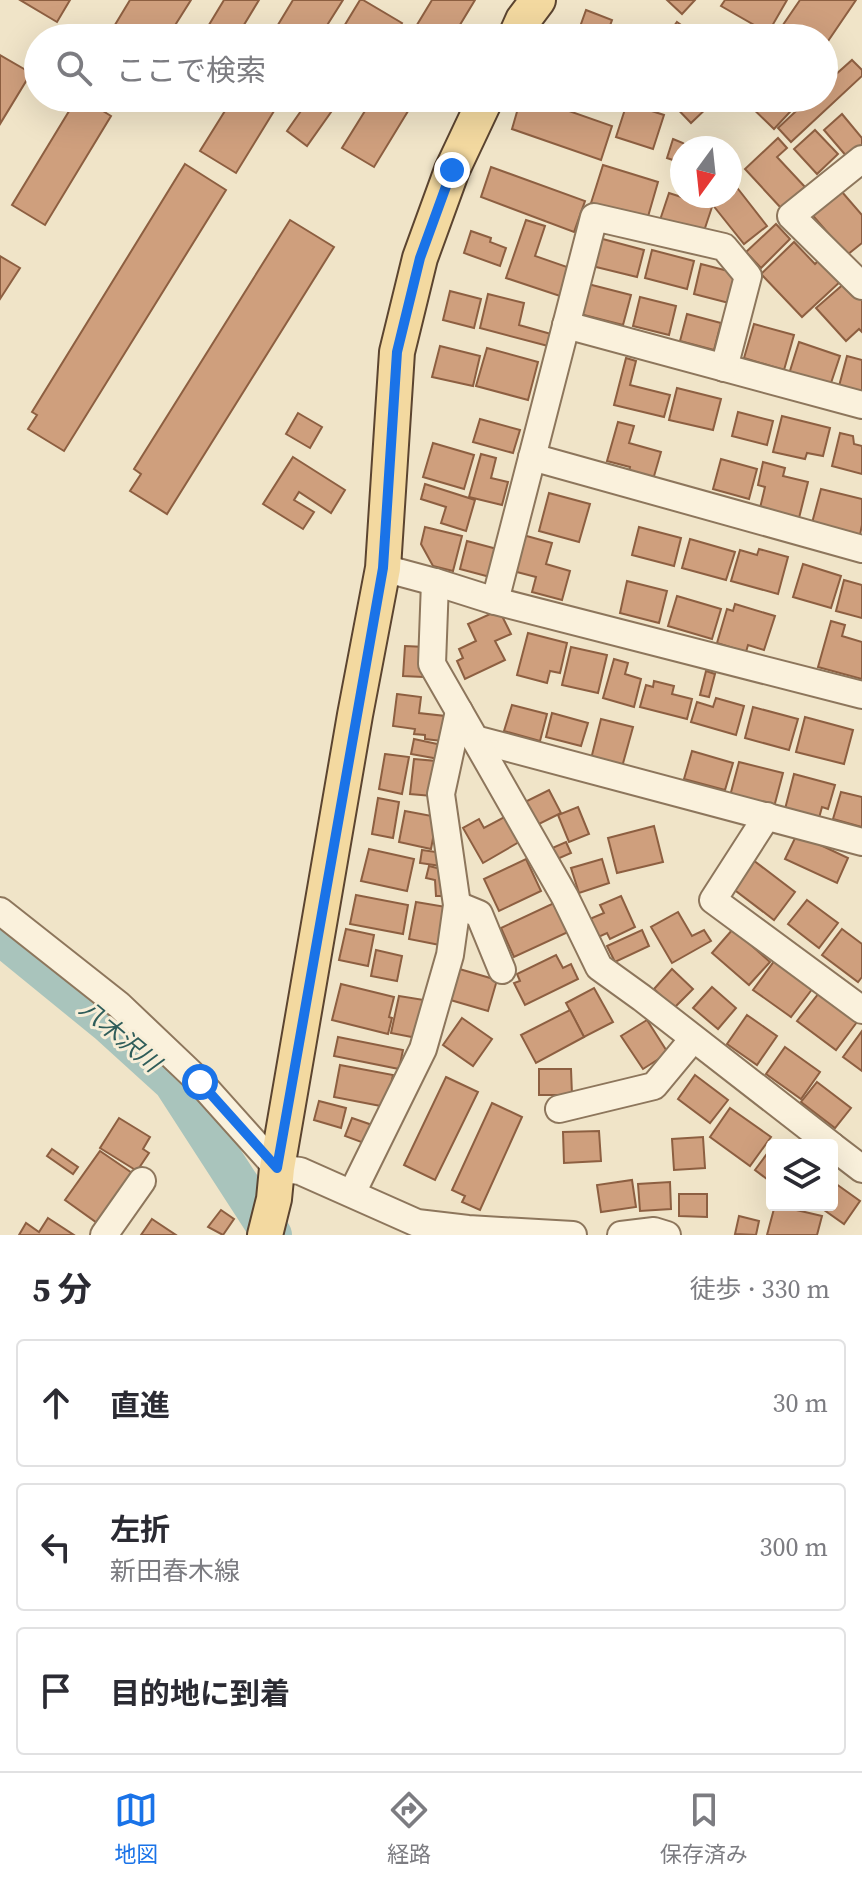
<!DOCTYPE html>
<html lang="ja">
<meta charset="utf-8">
<style>
body{margin:0;font-family:"Source Serif 4","Noto Sans JP",serif;background:#f7f7f7;color:#2b2b33}
.controls{position:absolute;right:24px;bottom:24px;display:grid;overflow:hidden;border-radius:8px;box-shadow:0 8px 32px #0002}
.controls button{width:72px;height:72px;display:grid;place-items:center;padding:0;border:0;border-bottom:2px solid #e1e1e2;background:#fff;color:#2b2b33;font:40px sans-serif}
.compass{position:absolute;left:670px;top:136px;width:72px;height:72px;border-radius:50%;background:#fff;box-shadow:0 8px 32px #0002;rotate:195deg}
.stop{position:absolute;width:24px;height:24px;margin:-18px;border:6px solid #1a73e8;border-radius:50%;background:#fff}
.stop.end{background:#1a73e8;border-color:#fff;box-shadow:0 2px 8px #0008}
.list{margin:0;padding:0;list-style:none}
h2{display:flex;justify-content:space-between;align-items:center;height:104px;margin:0;padding:0 32px;font-size:34px}
h2 small{font-size:26px;font-weight:400;color:#7c7c81}
.list li{display:grid;grid-template-columns:52px 1fr auto;gap:24px;align-items:center;box-sizing:border-box;height:128px;margin:0 16px 16px;padding:0 16px;border:2px solid #e1e1e2;border-radius:8px}
.list b{display:block;font-size:30px;white-space:nowrap}
.list p{margin:0;font-size:26px;white-space:nowrap;color:#7c7c81}
.list em{font-size:26px;font-style:normal;color:#7c7c81}
.icon{flex:none;width:44px;height:44px;fill:none;stroke:currentColor;stroke-width:2;stroke-linecap:round;stroke-linejoin:round}
.map{position:relative;flex:none;width:862px;height:1235px;overflow:hidden}
.search{position:absolute;background:#fff;box-shadow:0 8px 32px #0002;left:24px;right:24px;top:24px;height:88px;display:flex;align-items:center;gap:20px;box-sizing:border-box;padding:0 28px;border-radius:44px;color:#7c7c81;font-size:30px}
.sheet{height:536px;background:#fff}
nav{display:flex;justify-content:space-around;align-items:center;box-sizing:border-box;height:112px;border-top:2px solid #e1e1e2;background:#fff;font-size:22px;color:#7c7c81}
nav a{display:grid;justify-items:center;gap:4px}
nav .on{color:#1a73e8}
.map>svg:first-child{display:block}
.lines{fill:none;stroke-linecap:round;stroke-linejoin:round}
.river{stroke:#a9c4bc;stroke-width:40}
.building{fill:#cf9f7d;stroke:#8d5f41;stroke-width:2}
.minor-casing{stroke:#8d765c;stroke-width:30}
.major-casing{stroke:#5b4430;stroke-width:38}
.minor{stroke:#faf1dc;stroke-width:26}
.major{stroke:#f3d9a0;stroke-width:34}
.route{stroke:#1a73e8;stroke-width:10}
.labels{text-anchor:middle;stroke-width:6;stroke-linejoin:round;paint-order:stroke}
.water-label{font-size:24px;font-style:italic;fill:#2f5d5a;stroke:#f7eed8}
</style>
<div class="map">
<svg width="862" height="1235" viewBox="0 0 862 1235">
<rect width="100%" height="100%" fill="#f0e4c8"/>
<g class="lines">
<!-- river -->
<path class="river" d="M0,935L108,1023L173,1082L272,1235"/>
</g>
<!-- building -->
<g class="building">
<path d="M20,0H70L57,22Z"/>
<path d="M130,0H191L167,38H107Z"/>
<path d="M224,0H259L236,38H201Z"/>
<path d="M293,0H343L319,38H270Z"/>
<path d="M360,0H363L402,23L394,38H360L343,28Z"/>
<path d="M432,0H475L452,38H409Z"/>
<path d="M667,0H695L682,14Z"/>
<path d="M725,0H787L768,33L721,6Z"/>
<path d="M800,0H856L824,47V38H774Z"/>
<path d="M586,10L612,20L607,34L617,38H576Z"/>
<path d="M677,22L691,32L687,38H669L667,36Z"/>
<path d="M0,55L31,73L0,124Z"/>
<path d="M852,60L862,70V76L791,142L778,128L810,98H824V85Z"/>
<path d="M77,98H82L111,116L45,225L12,205Z"/>
<path d="M233,98H282L236,173L200,151Z"/>
<path d="M310,98H341L307,146L287,131Z"/>
<path d="M373,98H416L374,167L342,148Z"/>
<path d="M521,98H532L612,126L601,160L512,129Z"/>
<path d="M667,98H704L710,105L691,123Z"/>
<path d="M744,98H803L774,129L743,99Z"/>
<path d="M627,103L664,115L653,149L616,137Z"/>
<path d="M842,114L862,138V146L848,158L824,130Z"/>
<path d="M815,130L838,154L817,174L794,149Z"/>
<path d="M778,138L787,148L777,157L805,187L781,208L745,169Z"/>
<path d="M673,139L683,143L688,148H682V163L667,158Z"/>
<path d="M185,164L226,190L64,451L28,429L37,415L32,412Z"/>
<path d="M603,165L658,182L647,220L591,203Z"/>
<path d="M491,167L585,201L574,232L481,197Z"/>
<path d="M735,185L767,226L744,244L712,204L722,196H730V189Z"/>
<path d="M836,185L862,215V243L847,255L808,210Z"/>
<path d="M669,193L712,207L703,234L660,220Z"/>
<path d="M290,220L334,247L167,514L130,491L141,474L134,469Z"/>
<path d="M526,220L545,226L535,256L570,268L560,296L506,278Z"/>
<path d="M776,224L790,239L761,268L746,252Z"/>
<path d="M471,231L491,238L490,242L506,248L500,266L464,253Z"/>
<path d="M599,238L644,250L637,277L592,266Z"/>
<path d="M794,242L815,264L821,258L842,280L802,317L761,274Z"/>
<path d="M652,250L694,261L687,289L645,278Z"/>
<path d="M0,256L20,268L0,299Z"/>
<path d="M701,264L736,273L729,303L694,294Z"/>
<path d="M846,282L862,300V332L859,329L846,341L816,308Z"/>
<path d="M588,284L631,295L623,325L580,314Z"/>
<path d="M450,291L481,299L474,328L443,320Z"/>
<path d="M488,294L524,303L519,325L551,334L548,346L480,328Z"/>
<path d="M640,297L676,306L669,335L633,326Z"/>
<path d="M687,314L721,323L714,350L680,341Z"/>
<path d="M754,324L794,335L784,370L744,358Z"/>
<path d="M799,342L840,356L830,386L789,374Z"/>
<path d="M440,346L480,356L473,386L432,377Z"/>
<path d="M487,348L538,362L528,400L476,386Z"/>
<path d="M847,356L862,360V392L839,386Z"/>
<path d="M626,358L636,361L630,385L670,395L664,417L614,405Z"/>
<path d="M677,388L721,399L713,430L669,420Z"/>
<path d="M738,412L773,421L767,445L732,436Z"/>
<path d="M298,413L322,427L310,448L286,434Z"/>
<path d="M782,416L830,428L823,456L807,453L805,459L773,452Z"/>
<path d="M480,419L520,430L513,453L473,442Z"/>
<path d="M618,422L634,426L629,443L661,452L652,483L628,476L630,467L607,461Z"/>
<path d="M840,433L853,436L854,444L862,446V474L832,466Z"/>
<path d="M433,443L474,455L464,489L423,477Z"/>
<path d="M481,454L496,458L491,478L508,482L502,505L469,497Z"/>
<path d="M293,457L345,490L331,513L299,492L294,500L314,512L303,529L263,504Z"/>
<path d="M721,459L757,469L749,499L713,489Z"/>
<path d="M763,462L785,468L783,476L808,482L799,518L760,508L765,487L758,485Z"/>
<path d="M425,484L475,500L466,531L441,523L446,507L421,499Z"/>
<path d="M821,489L862,499V525L860,535L812,523Z"/>
<path d="M549,493L590,504L579,542L539,531Z"/>
<path d="M425,527L462,536L453,571L433,566L421,544Z"/>
<path d="M639,527L681,538L674,566L632,555Z"/>
<path d="M523,535L552,543L546,564L570,571L562,600L532,592L536,577L513,571Z"/>
<path d="M690,539L735,552L726,580L682,568Z"/>
<path d="M467,541L497,549L490,577L460,569Z"/>
<path d="M759,549L788,557L778,594L731,581L740,550L757,555Z"/>
<path d="M803,564L841,576L831,608L793,597Z"/>
<path d="M844,580L862,585V618L836,611Z"/>
<path d="M627,581L667,591L659,623L620,613Z"/>
<path d="M677,596L721,609L712,639L668,626Z"/>
<path d="M735,604L775,616L764,650L748,645L746,652L717,643L727,609L733,611Z"/>
<path d="M499,610L511,634L495,641L505,660L465,679L457,661L463,658L459,649L476,641L468,624Z"/>
<path d="M831,621L845,625L842,636L862,642V679L818,667Z"/>
<path d="M528,633L567,643L560,673L550,671L547,683L517,675Z"/>
<path d="M405,646L425,647L423,677L403,676Z"/>
<path d="M571,647L607,655L598,693L562,685Z"/>
<path d="M614,659L628,663L625,674L641,679L634,707L603,698Z"/>
<path d="M706,671L715,674L709,697L700,695Z"/>
<path d="M654,681L674,686L672,694L692,699L687,719L640,707L646,685L653,687Z"/>
<path d="M397,694L421,697L419,713L445,716L442,741L425,739V735L414,734L415,729L393,726Z"/>
<path d="M716,698L744,706L736,735L691,722L697,702L713,707Z"/>
<path d="M512,705L547,714L540,741L504,731Z"/>
<path d="M753,707L798,719L789,750L745,738Z"/>
<path d="M552,713L588,723L581,746L546,737Z"/>
<path d="M805,717L853,730L844,764L796,752Z"/>
<path d="M601,719L633,727L622,767L591,759Z"/>
<path d="M414,739L442,745L439,759L411,754Z"/>
<path d="M692,751L733,763L725,790L684,779Z"/>
<path d="M385,754L409,757L402,794L379,789Z"/>
<path d="M414,759L436,761L432,796L410,794Z"/>
<path d="M739,762L783,773L774,807L730,796Z"/>
<path d="M794,774L835,785L828,809L822,807L819,818L785,809Z"/>
<path d="M549,790L561,813L537,825L525,802Z"/>
<path d="M841,792L862,797V827L833,819Z"/>
<path d="M378,798L399,802L393,838L372,834Z"/>
<path d="M578,807L589,834L569,842L558,815Z"/>
<path d="M405,811L437,817L431,849L399,842Z"/>
<path d="M512,813L526,838L483,863L463,828L479,819L484,828Z"/>
<path d="M654,826L663,862L617,873L608,838Z"/>
<path d="M797,834L848,858L837,883L785,859Z"/>
<path d="M566,842L571,853L555,860L550,849Z"/>
<path d="M369,849L414,859L407,891L361,881Z"/>
<path d="M422,850L443,853L441,866L420,863Z"/>
<path d="M526,859L541,891L499,911L484,879Z"/>
<path d="M602,859L609,883L579,893L571,868Z"/>
<path d="M753,860L795,892L774,920L732,888Z"/>
<path d="M429,866L445,870L446,896H436L435,880L426,878Z"/>
<path d="M356,895L408,905L403,934L350,924Z"/>
<path d="M621,896L635,927L610,939L607,933L594,939L585,921L604,913L600,905Z"/>
<path d="M807,900L838,923L819,948L788,924Z"/>
<path d="M416,902L452,908L445,946L409,939Z"/>
<path d="M554,903L568,932L514,957L501,928Z"/>
<path d="M678,912L692,936L704,930L711,941L672,963L651,927Z"/>
<path d="M346,929L374,935L368,966L339,960Z"/>
<path d="M733,929L770,962L749,985L712,953Z"/>
<path d="M842,929L862,944V977L858,982L822,955Z"/>
<path d="M642,930L649,946L615,962L607,946Z"/>
<path d="M376,950L402,956L397,981L371,976Z"/>
<path d="M556,955L563,968L571,964L578,979L525,1005L514,983L520,981L517,974Z"/>
<path d="M775,960L813,988L791,1017L753,990Z"/>
<path d="M456,968L497,980L488,1011L447,999Z"/>
<path d="M672,969L693,989L674,1008L654,989Z"/>
<path d="M341,984L394,997L389,1017L392,1018L388,1034L332,1020Z"/>
<path d="M712,987L736,1008L718,1029L693,1008Z"/>
<path d="M594,988L613,1022L584,1037L566,1003Z"/>
<path d="M819,993L857,1022L836,1050L797,1021Z"/>
<path d="M399,996L424,1000L417,1038L391,1033Z"/>
<path d="M570,1010L584,1037L536,1063L521,1035Z"/>
<path d="M747,1015L777,1036L757,1065L727,1044Z"/>
<path d="M462,1018L492,1039L473,1066L443,1045Z"/>
<path d="M647,1020L668,1053L643,1069L621,1036Z"/>
<path d="M862,1031V1071L843,1057Z"/>
<path d="M338,1037L403,1050L399,1069L334,1056Z"/>
<path d="M785,1047L820,1072L801,1099L766,1074Z"/>
<path d="M340,1065L393,1075L386,1107L334,1097Z"/>
<path d="M539,1069H571L572,1095H539Z"/>
<path d="M695,1075L728,1100L710,1123L678,1099Z"/>
<path d="M446,1077L478,1092L435,1180L404,1165Z"/>
<path d="M817,1082L851,1108L835,1128L801,1102Z"/>
<path d="M319,1101L346,1108L341,1128L314,1120Z"/>
<path d="M492,1103L522,1117L480,1210L462,1202L465,1196L452,1190Z"/>
<path d="M730,1108L771,1137L750,1166L710,1137Z"/>
<path d="M119,1118L150,1137L143,1149L149,1153L137,1171L100,1148Z"/>
<path d="M352,1118L378,1127L372,1146L345,1136Z"/>
<path d="M599,1131L601,1161L564,1163L563,1132Z"/>
<path d="M703,1137L705,1168L674,1170L672,1139Z"/>
<path d="M772,1147V1183L755,1170Z"/>
<path d="M52,1149L78,1167L73,1174L47,1156Z"/>
<path d="M100,1151L135,1175L100,1225L65,1200Z"/>
<path d="M632,1180L636,1207L601,1212L597,1185Z"/>
<path d="M832,1181L860,1201L844,1224L817,1205H832Z"/>
<path d="M670,1182L671,1209L640,1211L638,1184Z"/>
<path d="M679,1194H707V1217L679,1216Z"/>
<path d="M775,1205L822,1216L817,1235H767Z"/>
<path d="M221,1210L234,1219L223,1235L208,1227Z"/>
<path d="M739,1216L759,1221L756,1235L735,1234Z"/>
<path d="M48,1218L74,1235H19L26,1223L39,1232Z"/>
<path d="M152,1219L176,1235H141Z"/>
</g>
<g class="lines">
<defs>
<g id="minor">
<path d="M862,159L791,216L862,286"/>
<path d="M566,325L862,405"/>
<path d="M532,457L862,549"/>
<path d="M383,568L435,582L495,601L862,695"/>
<path d="M435,582L432,664L475,739L862,842"/>
<path d="M495,601L594,217L724,247L748,276L724,368"/>
<path d="M475,739L565,897L599,967L642,998L831,1145"/>
<path d="M767,816L713,900L862,1010"/>
<path d="M457,905L479,914L502,970"/>
<path d="M0,911L119,1005L200,1082L277,1168L300,1171L417,1223L468,1229L573,1235"/>
<path d="M559,1109L654,1086L693,1039"/>
<path d="M832,1146L862,1169"/>
<path d="M352,1193L423,1049L450,955L457,905L441,794L459,711"/>
<path d="M104,1235L142,1181"/>
<path d="M621,1235L654,1231L667,1235"/>
</g>
<g id="major">
<path d="M515,38L523,20L538,0"/>
<path d="M265,1235L274,1199L277,1168L355,715L383,568L397,352L420,258L452,170L486,98"/>
</g>
</defs>
<!-- minor casing -->
<use href="#minor" class="minor-casing"/>
<!-- major casing -->
<use href="#major" class="major-casing"/>
<!-- minor -->
<use href="#minor" class="minor"/>
<!-- major -->
<use href="#major" class="major"/>
</g>
<g class="lines">
<!-- route -->
<path class="route" d="M200,1082L277,1168L383,568L397,352L420,258L452,170"/>
</g>
<g class="labels">
<!-- water labels -->
<g class="water-label">
<text transform="translate(120 1036) rotate(40)" y="8">八木沢川</text>
</g>
</g>
</svg>
<div class="controls">
<button><svg class="icon" aria-label="layers" viewBox="0 0 24 24"><path d="M12 4l9 5-9 5-9-5zM3 14l9 5 9-5"/></svg></button>
</div>
<svg class="compass" viewBox="-18 -18 36 36"><path d="M0-13l5 13h-10z" fill="#e53935"/><path d="M0 13l5-13h-10z" fill="#7c7c81"/></svg>
<div class="stop" style="left:200px;top:1082px"></div>
<div class="stop end" style="left:452px;top:170px"></div>
<div class="search"><svg class="icon" aria-label="search" viewBox="0 0 24 24"><circle cx="10" cy="10" r="6"/><path d="M15 15l6 6"/></svg>ここで検索</div>
</div>
<section class="sheet">
<h2>5 分<small>徒歩 · 330 m</small></h2>
<ul class="list">
<li><svg class="icon" aria-label="ahead" viewBox="0 0 24 24"><path d="M12 20V5M6 11l6-6 6 6"/></svg><div><b>直進</b></div><em>30 m</em></li>
<li><svg class="icon" aria-label="left" viewBox="0 0 24 24"><path d="M17 20v-9H6M10 6l-5 5 5 5"/></svg><div><b>左折</b><p>新田春木線</p></div><em>300 m</em></li>
<li><svg class="icon" aria-label="arrive" viewBox="0 0 24 24"><path d="M6 21V4h12l-3 4 3 4H6"/></svg><div><b>目的地に到着</b></div></li>
</ul>
</section>
<nav>
<a class="on"><svg class="icon" aria-label="map" viewBox="0 0 24 24"><path d="M3 6l6-2 6 2 6-2v14l-6 2-6-2-6 2zM9 4v14M15 6v14"/></svg>地図</a>
<a><svg class="icon" aria-label="directions" viewBox="0 0 24 24"><path d="M12 3l9 9-9 9-9-9zM9 14v-3h6M13 9l2 2-2 2"/></svg>経路</a>
<a><svg class="icon" aria-label="saved" viewBox="0 0 24 24"><path d="M7 4h10v16l-5-4-5 4z"/></svg>保存済み</a>
</nav>
